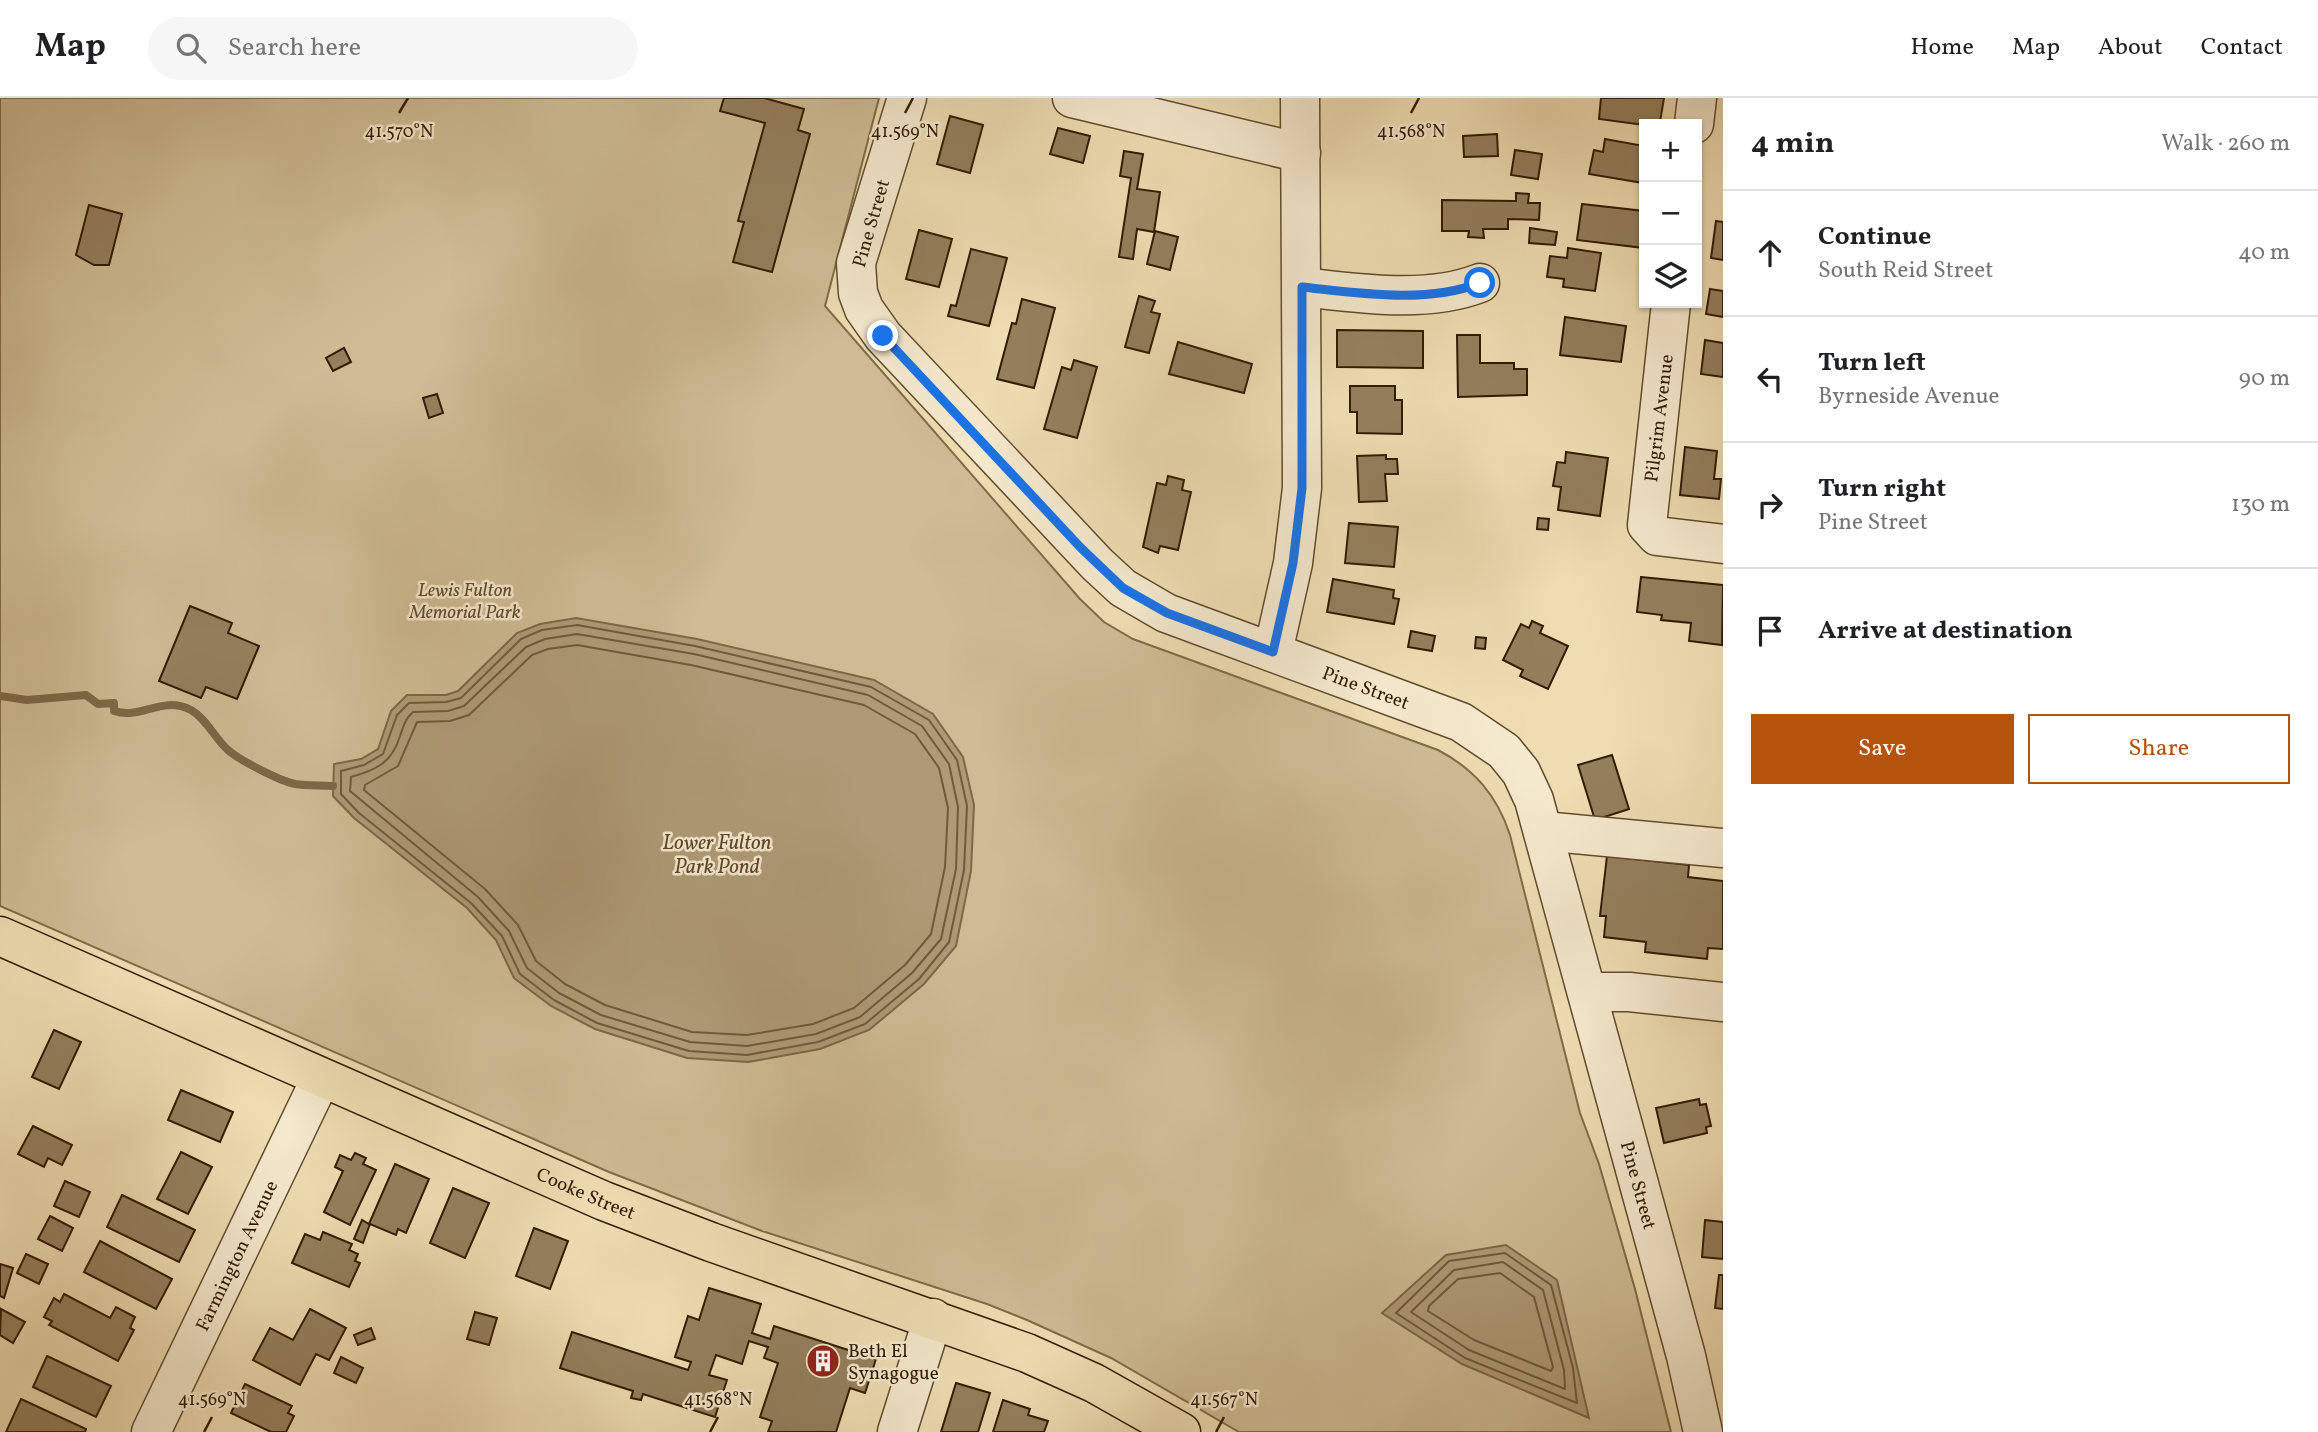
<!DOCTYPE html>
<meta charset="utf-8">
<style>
body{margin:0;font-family:Vollkorn,serif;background:#f6f6f6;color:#202124}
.controls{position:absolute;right:21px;top:21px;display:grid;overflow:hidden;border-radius:0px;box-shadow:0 2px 5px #0004}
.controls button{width:63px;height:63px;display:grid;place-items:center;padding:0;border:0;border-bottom:2px solid #e0e0e0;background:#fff;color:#202124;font:35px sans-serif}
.stop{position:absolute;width:21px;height:21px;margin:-16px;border:5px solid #1a73e8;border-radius:50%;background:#fff}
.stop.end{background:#1a73e8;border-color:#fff;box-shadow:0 2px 7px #0008}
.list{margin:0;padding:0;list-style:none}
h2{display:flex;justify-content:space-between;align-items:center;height:91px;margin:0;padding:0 28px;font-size:30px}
h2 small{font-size:23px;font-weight:400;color:#757577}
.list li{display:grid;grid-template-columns:46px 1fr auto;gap:21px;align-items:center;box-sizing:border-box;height:126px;padding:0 28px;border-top:2px solid #e0e0e0}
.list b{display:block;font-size:26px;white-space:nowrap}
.list p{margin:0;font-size:23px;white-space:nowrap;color:#757577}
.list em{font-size:23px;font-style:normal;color:#757577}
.actions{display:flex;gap:14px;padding:21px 28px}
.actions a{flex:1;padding:16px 0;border:2px solid #b45309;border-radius:0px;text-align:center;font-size:24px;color:#b45309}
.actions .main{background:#b45309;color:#fff}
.icon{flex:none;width:38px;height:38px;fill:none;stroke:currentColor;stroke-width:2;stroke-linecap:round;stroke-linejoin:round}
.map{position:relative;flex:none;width:1723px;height:1334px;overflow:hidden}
header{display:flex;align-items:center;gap:42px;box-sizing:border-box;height:98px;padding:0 35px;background:#fff;border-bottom:2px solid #e0e0e0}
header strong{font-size:33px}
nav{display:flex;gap:38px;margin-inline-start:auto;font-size:24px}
.search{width:490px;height:63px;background:#f6f6f6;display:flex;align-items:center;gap:18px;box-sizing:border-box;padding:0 24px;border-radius:38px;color:#757577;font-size:26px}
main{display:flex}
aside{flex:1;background:#fff}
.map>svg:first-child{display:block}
.green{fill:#cebb94;stroke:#806b4a;stroke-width:2}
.water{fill:#ae9a76;stroke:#7c6747;stroke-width:2}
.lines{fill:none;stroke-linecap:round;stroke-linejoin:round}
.shore{stroke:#705a3c;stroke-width:2}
.stream{stroke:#7c6747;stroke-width:8}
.building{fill:#947f5d;stroke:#321b01;stroke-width:2}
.minor-casing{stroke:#614b2d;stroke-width:41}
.major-casing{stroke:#321b01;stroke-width:41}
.minor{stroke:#f4e8cd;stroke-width:38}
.major{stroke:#eedcb2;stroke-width:38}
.route{stroke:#1a73e8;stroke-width:9}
.ticks{fill:none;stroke:#321b01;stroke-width:2.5}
.labels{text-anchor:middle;stroke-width:5;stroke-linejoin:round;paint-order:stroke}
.street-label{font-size:19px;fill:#321b01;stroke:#f4e8cd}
.park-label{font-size:19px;font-style:italic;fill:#614b2d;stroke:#f4e8cd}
.poi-label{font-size:19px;fill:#321b01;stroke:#f4e8cd;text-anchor:start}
.water-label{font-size:21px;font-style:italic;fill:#5d472a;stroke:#f4e8cd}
.ticks-label{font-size:18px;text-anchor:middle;fill:#321b01;stroke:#f4e8cd;stroke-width:5;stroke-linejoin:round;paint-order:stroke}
</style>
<header>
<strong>Map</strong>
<div class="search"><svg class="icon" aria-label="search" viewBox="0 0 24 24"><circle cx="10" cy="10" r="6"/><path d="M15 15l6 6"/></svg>Search here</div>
<nav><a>Home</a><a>Map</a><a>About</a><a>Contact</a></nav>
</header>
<main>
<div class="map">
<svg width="1723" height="1334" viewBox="0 0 1723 1334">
<rect width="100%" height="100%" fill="#eedcb2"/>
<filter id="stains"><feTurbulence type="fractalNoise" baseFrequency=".00286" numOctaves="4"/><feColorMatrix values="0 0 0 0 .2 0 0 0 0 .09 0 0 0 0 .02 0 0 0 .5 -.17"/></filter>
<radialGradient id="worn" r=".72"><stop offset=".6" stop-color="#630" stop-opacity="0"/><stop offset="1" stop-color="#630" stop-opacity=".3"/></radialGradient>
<!-- green -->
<path class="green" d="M0,0H879L825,208L1080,501L1104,524L1133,541L1438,652C1474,671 1497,697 1510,737L1580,1015L1599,1066L1635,1191L1671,1334H1239L1111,1260L1027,1222L987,1206L762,1133L609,1074L0,808Z"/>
<!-- water -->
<g class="water">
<path d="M576,520L697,541L874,582L933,616L963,659L974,707L971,773L956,848L924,886L869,932L820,951L748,964L687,960L595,931L551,908L514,880L496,842L467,810L354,720L333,698L334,666L361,661L378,651L391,613L407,597H446L458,593L517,535L540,526Z"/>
<path d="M1506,1147L1557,1182L1589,1320L1462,1266L1382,1215L1446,1157Z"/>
</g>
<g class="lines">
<!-- shore -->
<g class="shore">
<path d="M577,527L695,548L871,589L929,622L957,662L967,708L964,772L949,844L919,881L865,926L818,944L747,957L689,953L597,925L554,902L520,876L502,838L471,805L359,715L341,696V673L364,667L383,656L397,617L409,605L446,604L461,600L521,541L542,532Z"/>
<path d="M577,536L694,556L868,597L922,628L949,666L958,709L956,771L941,841L912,875L860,919L816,936L747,948L690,944L601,917L559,895L527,870L509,833L478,799L350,693L351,679C376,672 392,665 400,638C404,627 405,621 413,614L448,613L464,608L526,549L545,541Z"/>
<path d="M577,547L691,567L864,607L915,636L939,670L948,710L945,769L931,836L905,867L854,910L813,926L747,937L692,934L605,907L565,886L536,863L518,827L485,791L364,692L365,687L398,668L417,624L450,623L469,617L532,557L548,551Z"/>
<path d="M1505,1155L1551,1187L1573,1270L1577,1305L1465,1260L1396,1215L1449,1163Z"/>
<path d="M1503,1164L1543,1192L1564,1272L1565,1291L1469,1252L1411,1214L1454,1172Z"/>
<path d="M1500,1175L1534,1199L1553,1269L1551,1273L1474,1242L1428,1213L1429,1208L1458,1181Z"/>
</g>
<!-- stream -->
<path class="stream" d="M0,598L27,602L86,597L98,606L114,605V613C142,622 161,597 191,612C207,621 215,641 228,652C239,662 280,683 295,686C307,688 321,687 333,688"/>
</g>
<!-- building -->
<g class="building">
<path d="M724,0H764L804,11L798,32L810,36L772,174L733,164L744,124L738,123L765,25L720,13Z"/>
<path d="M1601,0H1664L1660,24L1652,23V26L1644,27L1599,21Z"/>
<path d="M950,18L983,27L970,75L937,66Z"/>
<path d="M1058,30L1090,38L1083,65L1050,56Z"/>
<path d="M1497,36L1498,58L1464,59L1463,38Z"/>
<path d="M1605,41L1644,48L1643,85L1589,76L1594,52L1603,54Z"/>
<path d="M1515,52L1542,56L1538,81L1511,77Z"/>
<path d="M1124,53L1143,56L1137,91L1160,94L1154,134L1137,131L1133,161L1119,159L1131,80L1120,78Z"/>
<path d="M1516,95L1529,96L1528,105H1540L1539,122L1508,121V131H1483L1484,140L1468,139L1469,133H1442V102L1516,103Z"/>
<path d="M1582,106L1644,113V150L1577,142Z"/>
<path d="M89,107L122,116L109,167H94L76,157Z"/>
<path d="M1716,123L1723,124V162L1711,160Z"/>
<path d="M1530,130L1557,134L1555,147L1529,145Z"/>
<path d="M919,132L952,141L939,189L906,181Z"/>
<path d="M1155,133L1178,139L1170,172L1147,166Z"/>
<path d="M1568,150L1601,155L1595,193L1563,189L1564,181L1547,179L1550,158L1567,160Z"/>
<path d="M971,151L1007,160L989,228L948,218L951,207L956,208Z"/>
<path d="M1710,191L1723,193V219L1706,216Z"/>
<path d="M1139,198L1155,203L1151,214L1160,216L1149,255L1125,249Z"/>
<path d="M1022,201L1055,210L1034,290L997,281L1012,225L1016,226Z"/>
<path d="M1565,219L1626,228L1621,264L1560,257Z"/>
<path d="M1337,232L1423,233V270L1337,269Z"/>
<path d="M1457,237H1480V265H1514V271H1527V297L1458,299Z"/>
<path d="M1705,242L1723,245V279L1701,276Z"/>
<path d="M1178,244L1252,266L1244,295L1169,276Z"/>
<path d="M344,250L351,264L333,273L326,260Z"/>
<path d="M1074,262L1097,269L1077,340L1044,331L1062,269L1071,272Z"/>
<path d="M1350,288H1395V302H1402V336L1357,335V314H1350Z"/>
<path d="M437,296L443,315L429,320L423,300Z"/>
<path d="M1685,349L1717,353L1714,381H1721L1719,401L1680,397Z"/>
<path d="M1566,354L1608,360L1600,418L1558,412L1561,389L1553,388L1557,364L1565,365Z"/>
<path d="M1386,357V361H1397L1398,376H1385L1387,403L1359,404L1357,358Z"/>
<path d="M1168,378L1184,382L1182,392L1191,394L1178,452L1160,448L1158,455L1143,449L1157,385L1166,387Z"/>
<path d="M1538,420L1549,421L1548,432L1537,431Z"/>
<path d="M1349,425L1398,429L1394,469L1345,465Z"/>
<path d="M1641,479L1723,487L1722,547L1689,543L1691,525L1661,522L1662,517L1637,514Z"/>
<path d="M1333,481L1394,492L1393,500L1399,501L1394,526L1327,514Z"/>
<path d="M190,508L232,525L228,535L259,548L237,601L206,589L201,600L159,583Z"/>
<path d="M1532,523L1543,528L1540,535L1568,548L1548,591L1520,578L1523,572L1503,562L1521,526L1529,530Z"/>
<path d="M1411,533L1435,538L1432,553L1408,549Z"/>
<path d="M1476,539L1486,540L1485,551L1475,550Z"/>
<path d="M1612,657L1629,711L1595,722L1578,667Z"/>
<path d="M1607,758L1689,767L1688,779L1723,783V851L1708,850L1707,861L1645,854L1646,844L1604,839L1606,818H1600Z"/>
<path d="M54,932L81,944L59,991L32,979Z"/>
<path d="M181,992L233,1014L220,1044L168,1022Z"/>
<path d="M1699,1001L1700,1007L1706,1006L1711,1028L1706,1029L1707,1035L1664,1045L1656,1010Z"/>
<path d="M33,1028L72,1047L62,1067L48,1060L44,1069L18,1056Z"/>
<path d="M181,1054L212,1069L188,1116L157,1101Z"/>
<path d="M355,1055L366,1060L363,1066L376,1072L350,1127L324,1114L343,1073L335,1069L340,1057L351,1062Z"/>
<path d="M395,1066L429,1081L406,1135L398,1131L396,1137L370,1126L363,1145L354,1141L362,1122L369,1126Z"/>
<path d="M65,1083L90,1094L79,1119L54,1108Z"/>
<path d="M453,1090L489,1105L465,1160L430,1145Z"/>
<path d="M122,1097L195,1132L179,1164L107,1129Z"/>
<path d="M50,1118L73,1130L62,1153L38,1141Z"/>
<path d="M1705,1122L1723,1124V1161L1702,1159Z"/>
<path d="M534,1130L568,1143L550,1191L516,1178Z"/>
<path d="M323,1134L352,1146L349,1152L358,1156L355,1163L360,1165L349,1189L292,1165L305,1136L320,1142Z"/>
<path d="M100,1143L172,1181L156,1211L84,1174Z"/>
<path d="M26,1156L48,1166L39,1186L17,1175Z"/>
<path d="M0,1166L13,1170L4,1200L0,1198Z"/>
<path d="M1719,1177H1723V1211L1715,1210Z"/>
<path d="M709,1190L761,1206L752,1235L770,1241L774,1228L876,1261L865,1295L850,1290L836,1334H768L772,1323L760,1319L778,1265L764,1260L768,1249L749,1243L742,1266L716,1257L709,1277L727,1282L715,1319L643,1296L641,1302L631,1300L633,1293L560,1270L572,1234L688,1272L691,1264L675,1259L688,1218L699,1222Z"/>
<path d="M64,1196L110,1220L116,1209L135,1219L130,1230L134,1232L118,1263L49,1227L52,1223L44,1219L54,1200L60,1204Z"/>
<path d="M1,1211L25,1224L13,1245L0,1237Z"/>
<path d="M310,1211L346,1230L329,1262L316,1256L300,1287L253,1262L270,1230L293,1242Z"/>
<path d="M475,1214L497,1220L489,1247L467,1241Z"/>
<path d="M371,1230L375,1241L358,1247L354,1237Z"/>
<path d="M47,1258L111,1288L96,1319L33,1289Z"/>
<path d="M341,1259L363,1270L356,1285L334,1275Z"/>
<path d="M956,1285L990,1295L978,1334H941Z"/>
<path d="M245,1286L292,1308L288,1315L294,1318L286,1334H271L231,1315Z"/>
<path d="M21,1301L86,1331L85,1334H6Z"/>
<path d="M1003,1302L1030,1311L1028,1317L1048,1323L1044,1334H993Z"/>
</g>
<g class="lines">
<defs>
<g id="minor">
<path id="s1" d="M907,0L856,165L858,195L864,211L883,238L1097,466L1123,490L1166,515L1461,624L1504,653L1521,674L1534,702L1686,1258L1703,1334"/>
<path d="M1072,0L1301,55"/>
<path d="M1694,26L1697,0"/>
<path d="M1302,189C1358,195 1426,206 1480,185"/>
<path d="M1671,205L1647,427L1657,438L1723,446"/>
<path d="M1273,554L1293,465L1302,390L1300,0"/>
<path d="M1543,733L1723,750"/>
<path d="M1587,894H1629L1723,904"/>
<path id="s2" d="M151,1334L321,980"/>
<path d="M897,1334L933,1220"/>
</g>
<g id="major">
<path id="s3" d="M0,838L604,1103L711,1144L1027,1255L1094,1285L1181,1334"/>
</g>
</defs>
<!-- minor casing -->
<use href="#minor" class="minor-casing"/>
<!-- major casing -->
<use href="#major" class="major-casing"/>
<!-- minor -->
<use href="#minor" class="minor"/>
<!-- major -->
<use href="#major" class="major"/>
</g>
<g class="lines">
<!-- route -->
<path class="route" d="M883,238L1081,450L1123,490L1167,515L1273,554L1293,465L1302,390V189C1358,195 1426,206 1480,185"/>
</g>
<!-- ticks -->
<path class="ticks" d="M399,15L408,0M905,15L913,0M1411,15L1419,0M204,1334L212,1319M710,1334L718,1319M1216,1334L1224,1319"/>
<!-- icons -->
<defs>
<symbol id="building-disc" viewBox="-11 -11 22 22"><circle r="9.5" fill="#8f2418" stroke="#f4e8cd"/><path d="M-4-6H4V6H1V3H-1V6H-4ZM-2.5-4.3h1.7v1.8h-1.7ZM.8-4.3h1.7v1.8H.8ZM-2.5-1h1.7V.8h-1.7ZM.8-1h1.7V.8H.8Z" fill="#fff"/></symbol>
</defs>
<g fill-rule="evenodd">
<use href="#building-disc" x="804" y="1244" width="38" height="38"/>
</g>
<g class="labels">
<!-- street labels -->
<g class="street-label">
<text transform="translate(870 125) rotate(-74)" y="7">Pine Street</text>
<text transform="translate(1658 320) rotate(-83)" y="7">Pilgrim Avenue</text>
<text dy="7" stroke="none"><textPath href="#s1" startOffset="864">Pine Street</textPath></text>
<text dy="7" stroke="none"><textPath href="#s1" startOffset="1474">Pine Street</textPath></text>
<text dy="7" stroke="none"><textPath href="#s3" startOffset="640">Cooke Street</textPath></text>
<text dy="7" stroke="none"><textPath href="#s2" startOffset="196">Farmington Avenue</textPath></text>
</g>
<!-- park labels -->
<g class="park-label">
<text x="465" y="498">Lewis Fulton<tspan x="465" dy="22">Memorial Park</tspan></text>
</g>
<!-- poi labels -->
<g class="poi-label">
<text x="848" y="1259">Beth El<tspan x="848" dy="22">Synagogue</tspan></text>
</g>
<!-- water labels -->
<g class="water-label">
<text x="717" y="751">Lower Fulton<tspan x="717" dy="24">Park Pond</tspan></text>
</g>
</g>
<g class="ticks-label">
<text x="399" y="39">41.570°N</text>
<text x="905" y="39">41.569°N</text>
<text x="1411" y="39">41.568°N</text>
<text x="212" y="1307">41.569°N</text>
<text x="718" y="1307">41.568°N</text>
<text x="1224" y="1307">41.567°N</text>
</g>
<rect width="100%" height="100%" filter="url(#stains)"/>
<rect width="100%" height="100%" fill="url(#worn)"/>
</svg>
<div class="controls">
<button>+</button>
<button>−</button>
<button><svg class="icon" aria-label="layers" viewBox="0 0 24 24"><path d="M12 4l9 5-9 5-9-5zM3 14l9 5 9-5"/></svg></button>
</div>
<div class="stop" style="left:1480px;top:185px"></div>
<div class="stop end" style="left:883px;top:238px"></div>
</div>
<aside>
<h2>4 min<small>Walk · 260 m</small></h2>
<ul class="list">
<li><svg class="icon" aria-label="ahead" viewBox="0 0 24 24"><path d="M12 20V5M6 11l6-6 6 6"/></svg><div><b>Continue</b><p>South Reid Street</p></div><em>40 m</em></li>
<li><svg class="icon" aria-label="left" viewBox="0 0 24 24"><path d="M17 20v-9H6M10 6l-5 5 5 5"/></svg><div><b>Turn left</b><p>Byrneside Avenue</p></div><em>90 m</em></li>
<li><svg class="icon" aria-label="right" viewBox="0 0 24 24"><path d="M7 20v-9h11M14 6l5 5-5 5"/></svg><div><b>Turn right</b><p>Pine Street</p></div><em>130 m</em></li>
<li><svg class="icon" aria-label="arrive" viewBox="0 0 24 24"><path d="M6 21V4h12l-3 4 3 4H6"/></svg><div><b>Arrive at destination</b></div></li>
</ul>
<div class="actions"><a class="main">Save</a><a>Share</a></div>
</aside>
</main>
